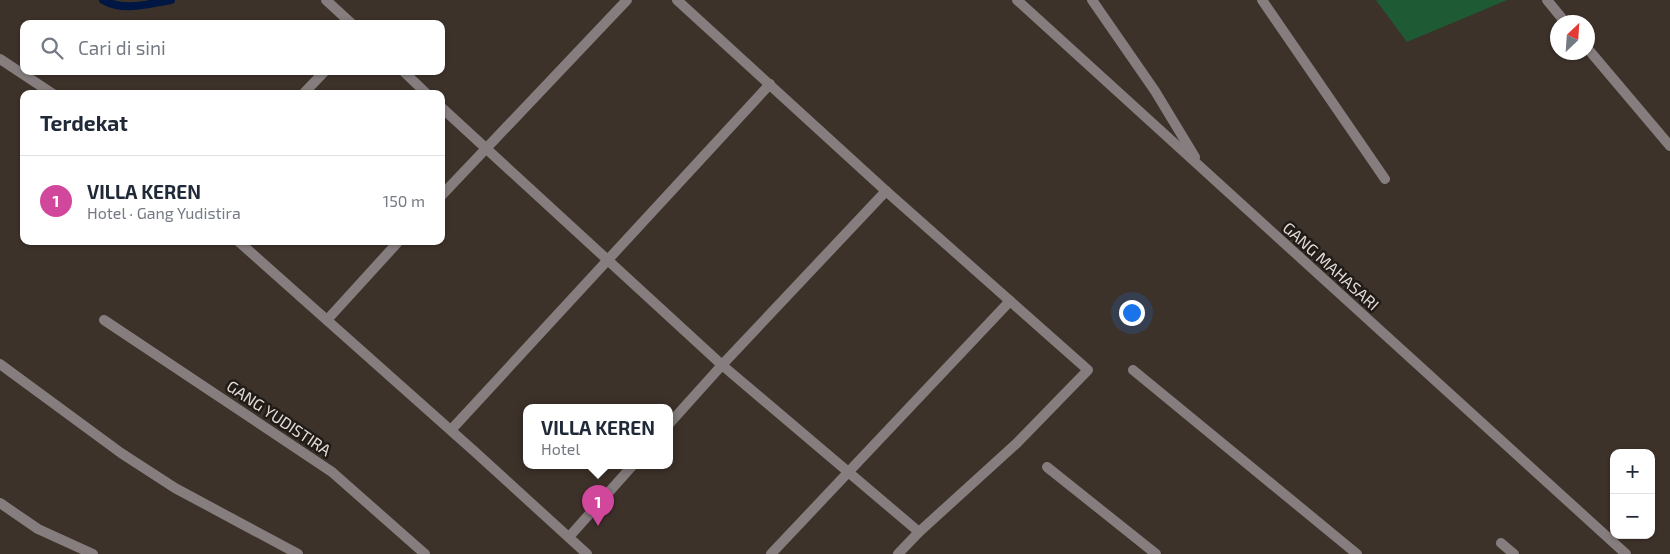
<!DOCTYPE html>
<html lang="id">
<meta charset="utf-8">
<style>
body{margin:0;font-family:"Exo 2",sans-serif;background:#f6f6f7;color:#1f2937}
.controls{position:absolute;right:15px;bottom:15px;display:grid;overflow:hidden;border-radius:10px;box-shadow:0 1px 4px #0004}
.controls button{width:45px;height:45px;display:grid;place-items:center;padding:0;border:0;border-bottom:1px solid #e0e1e3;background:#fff;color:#1f2937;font:25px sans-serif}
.compass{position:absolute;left:1550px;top:15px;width:45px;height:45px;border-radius:50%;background:#fff;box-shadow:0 1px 4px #0004;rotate:25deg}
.you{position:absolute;left:1131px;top:312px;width:18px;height:18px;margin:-12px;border:4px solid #fff;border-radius:50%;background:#1a73e8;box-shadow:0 0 0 8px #1a73e833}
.badge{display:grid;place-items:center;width:32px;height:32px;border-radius:50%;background:#546890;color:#fff;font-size:16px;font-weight:700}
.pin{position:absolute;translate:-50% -41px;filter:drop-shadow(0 1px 2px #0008)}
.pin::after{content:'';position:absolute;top:26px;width:18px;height:15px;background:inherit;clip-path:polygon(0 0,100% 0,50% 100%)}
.popup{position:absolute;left:523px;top:404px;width:150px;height:65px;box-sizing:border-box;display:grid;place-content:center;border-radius:10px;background:#fff;filter:drop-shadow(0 1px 4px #0005);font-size:16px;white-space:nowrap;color:#747a83}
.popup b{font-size:19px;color:#1f2937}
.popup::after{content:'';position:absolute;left:50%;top:100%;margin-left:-10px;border:10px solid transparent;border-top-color:#fff}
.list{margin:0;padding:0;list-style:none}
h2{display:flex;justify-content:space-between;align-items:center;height:65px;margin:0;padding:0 20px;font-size:21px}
h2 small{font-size:16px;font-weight:400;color:#747a83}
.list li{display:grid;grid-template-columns:32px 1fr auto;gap:15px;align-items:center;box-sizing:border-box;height:90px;padding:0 20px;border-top:1px solid #e0e1e3}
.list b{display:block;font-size:19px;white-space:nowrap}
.list p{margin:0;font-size:16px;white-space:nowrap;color:#747a83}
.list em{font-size:16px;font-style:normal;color:#747a83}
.icon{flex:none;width:28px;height:28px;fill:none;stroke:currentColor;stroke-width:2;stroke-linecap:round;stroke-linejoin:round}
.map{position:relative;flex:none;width:1670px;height:554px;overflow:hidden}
.search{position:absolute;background:#fff;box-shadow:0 1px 4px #0004;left:20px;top:20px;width:425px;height:55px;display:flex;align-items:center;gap:12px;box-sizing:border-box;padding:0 18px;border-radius:10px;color:#747a83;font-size:19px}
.panel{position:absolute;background:#fff;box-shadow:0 1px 4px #0004;left:20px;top:90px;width:425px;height:155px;border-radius:10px}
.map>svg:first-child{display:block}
.green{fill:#1e5b35}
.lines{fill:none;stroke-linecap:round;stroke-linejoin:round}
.stream{stroke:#001743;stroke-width:8}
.service{stroke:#867e7e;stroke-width:10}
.minor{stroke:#867e7e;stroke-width:10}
.labels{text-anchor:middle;stroke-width:5;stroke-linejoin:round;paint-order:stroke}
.street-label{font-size:16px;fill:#e3dbd6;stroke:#201b17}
</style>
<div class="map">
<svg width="1670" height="554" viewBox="0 0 1670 554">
<rect width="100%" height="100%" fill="#3d322a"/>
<!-- green -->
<path class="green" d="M1376,0H1507L1407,42Z"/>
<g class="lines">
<!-- stream -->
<path class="stream" d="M103,0C124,12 148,4 171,0"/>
<!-- service -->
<g class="service">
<path d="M326,0L352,24"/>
<path d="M677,0L886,191L1088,370L1017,443L919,532L898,554"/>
<path d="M0,59L53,94"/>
<path d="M403,71L427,94"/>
<path d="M303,94L325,71"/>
<path d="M441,107L722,365L919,532"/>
<path d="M441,196L627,0"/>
<path d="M238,241L474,451L587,554"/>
<path d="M327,320L399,241"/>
<path d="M1133,370L1357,554"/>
<path d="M669,424L722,365L886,191"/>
<path d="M451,430L770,84"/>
<path d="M569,537L633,465"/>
<path d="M771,554L1010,301"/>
</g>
<!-- minor -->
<g class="minor">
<path d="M1017,0L1626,554"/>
<path d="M1092,0L1155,91L1195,157"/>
<path d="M1262,0L1385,179"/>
<path d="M1547,0L1565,22"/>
<path d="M1588,49L1670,146"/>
<path d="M104,320L332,472L425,554"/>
<path d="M0,364L121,453L175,488L298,554"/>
<path d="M1047,467L1156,554"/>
<path d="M0,503L38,529L93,554"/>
<path d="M1501,543L1514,554"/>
</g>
</g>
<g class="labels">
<!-- street labels -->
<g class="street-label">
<text transform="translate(1331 266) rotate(42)" y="6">GANG MAHASARI</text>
<text transform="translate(279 418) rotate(34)" y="6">GANG YUDISTIRA</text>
</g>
</g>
</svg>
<div class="controls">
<button>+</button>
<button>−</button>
</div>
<svg class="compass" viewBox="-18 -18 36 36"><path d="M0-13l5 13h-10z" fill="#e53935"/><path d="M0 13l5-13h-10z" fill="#747a83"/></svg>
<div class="you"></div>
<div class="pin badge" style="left:598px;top:526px;background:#d1479c">1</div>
<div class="popup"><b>VILLA KEREN</b>Hotel</div>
<div class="search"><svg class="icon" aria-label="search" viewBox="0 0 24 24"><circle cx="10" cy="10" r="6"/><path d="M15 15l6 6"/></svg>Cari di sini</div>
<section class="panel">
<h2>Terdekat<small></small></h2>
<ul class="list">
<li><span class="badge" style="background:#d1479c">1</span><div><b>VILLA KEREN</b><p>Hotel · Gang Yudistira</p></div><em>150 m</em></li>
</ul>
</section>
</div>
